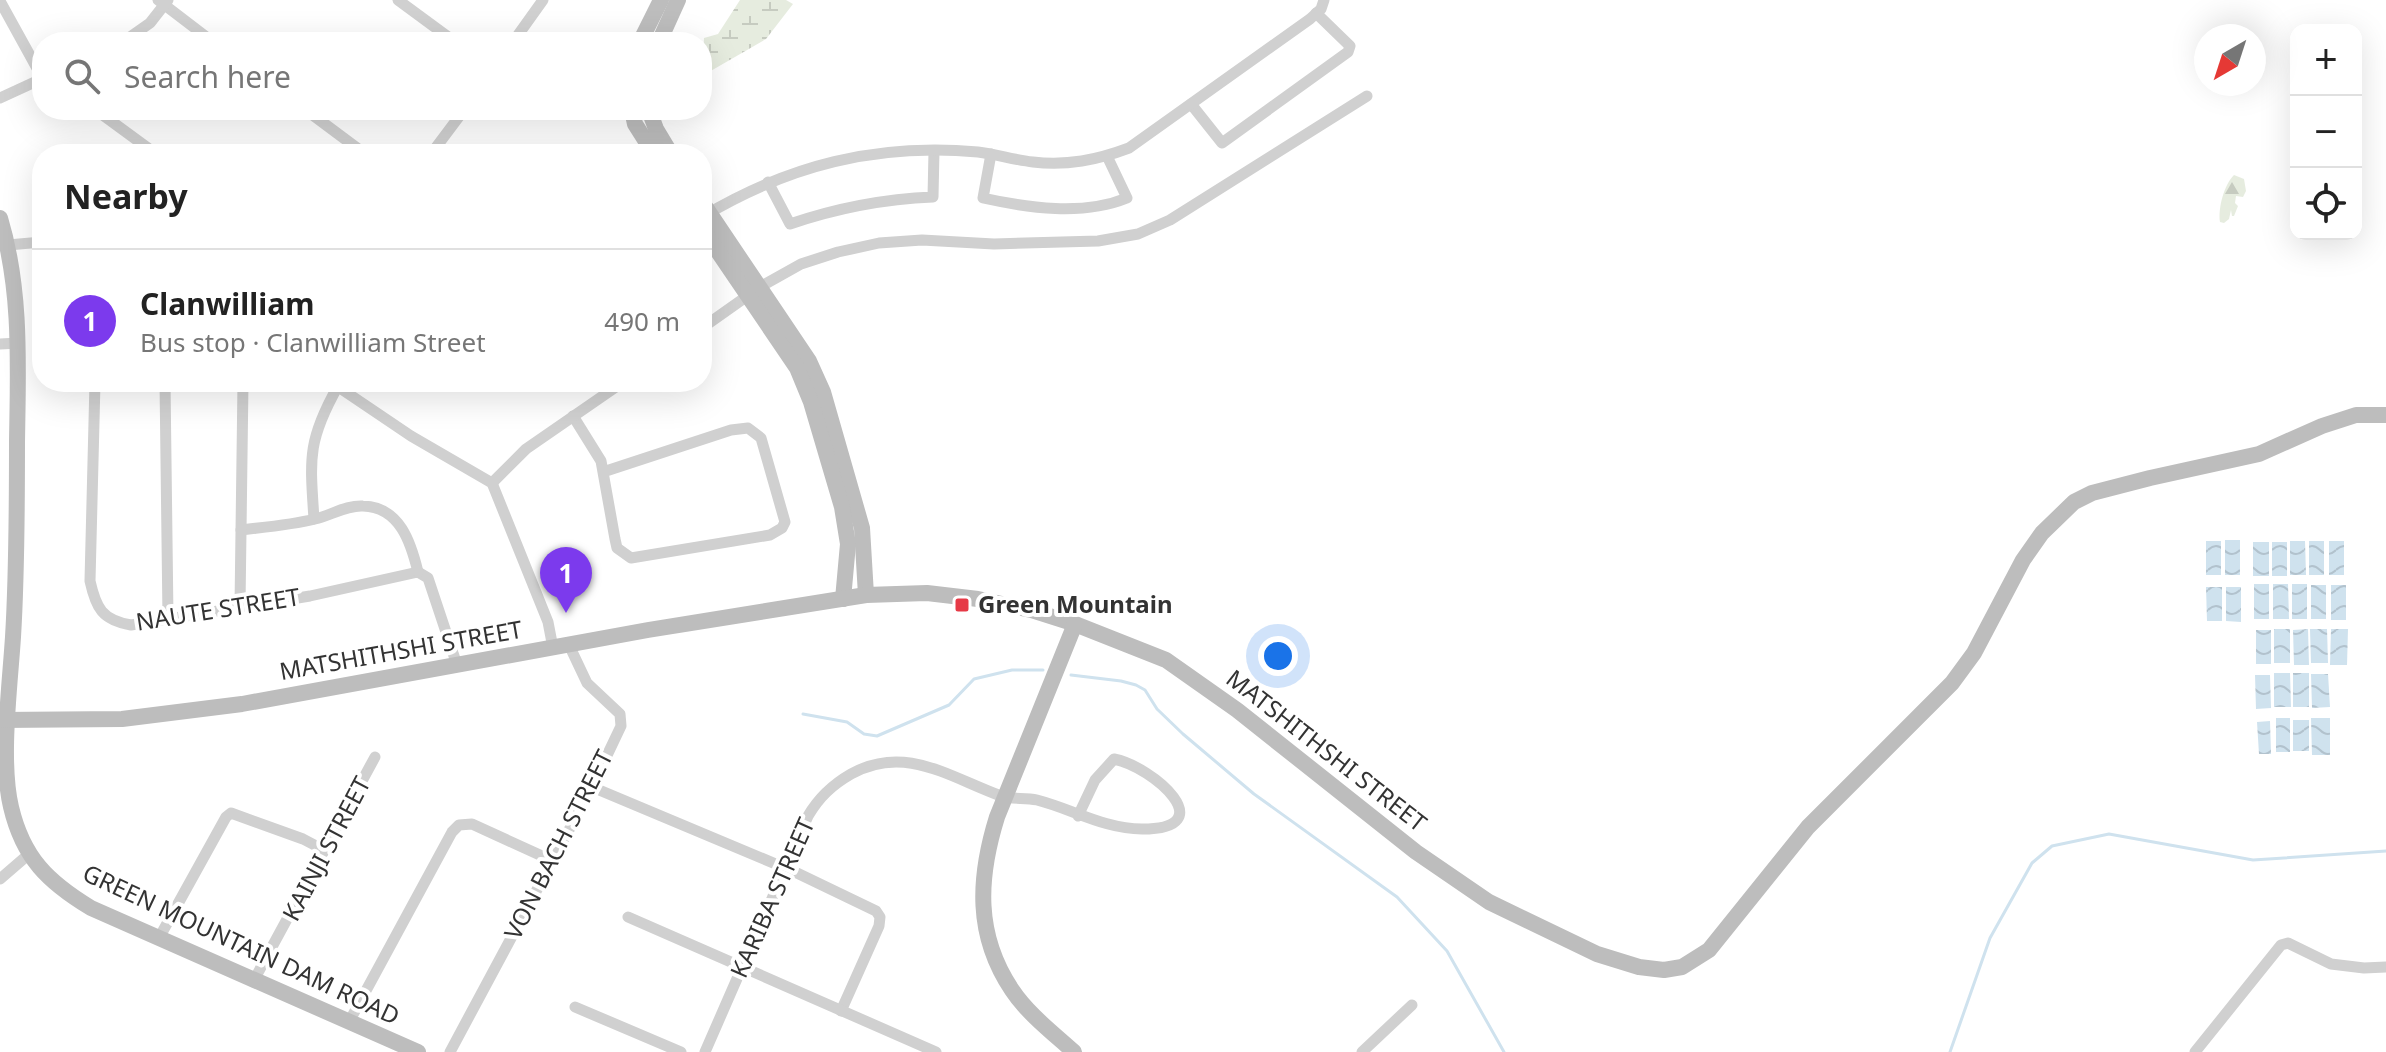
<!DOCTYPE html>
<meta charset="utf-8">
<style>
body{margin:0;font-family:"Noto Sans",sans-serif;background:#f6f6f6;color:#222}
.controls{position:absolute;right:24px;top:24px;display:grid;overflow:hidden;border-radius:16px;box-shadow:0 8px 32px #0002}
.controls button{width:72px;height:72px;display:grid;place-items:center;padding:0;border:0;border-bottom:2px solid #e0e0e0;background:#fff;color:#222;font:40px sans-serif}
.compass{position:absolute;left:2194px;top:24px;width:72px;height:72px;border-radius:50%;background:#fff;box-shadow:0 8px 32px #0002;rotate:219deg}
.you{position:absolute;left:1278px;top:656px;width:28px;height:28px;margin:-20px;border:6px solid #fff;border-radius:50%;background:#1a73e8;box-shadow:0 0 0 12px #1a73e833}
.badge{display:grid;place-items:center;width:52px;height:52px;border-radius:50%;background:#7c3aed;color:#fff;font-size:26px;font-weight:700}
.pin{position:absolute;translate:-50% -66px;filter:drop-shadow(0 2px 4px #0008)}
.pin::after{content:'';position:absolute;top:42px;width:28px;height:24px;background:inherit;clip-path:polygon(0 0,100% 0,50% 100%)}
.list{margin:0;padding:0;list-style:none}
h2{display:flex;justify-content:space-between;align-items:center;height:104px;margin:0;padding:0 32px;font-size:34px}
h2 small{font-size:26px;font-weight:400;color:#767676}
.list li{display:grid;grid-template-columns:52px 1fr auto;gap:24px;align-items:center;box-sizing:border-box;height:144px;padding:0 32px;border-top:2px solid #e0e0e0}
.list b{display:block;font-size:30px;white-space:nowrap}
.list p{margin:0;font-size:26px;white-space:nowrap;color:#767676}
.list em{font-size:26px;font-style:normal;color:#767676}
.icon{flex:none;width:44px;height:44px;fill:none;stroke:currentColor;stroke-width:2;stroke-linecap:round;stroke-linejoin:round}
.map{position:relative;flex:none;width:2386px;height:1052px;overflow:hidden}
.search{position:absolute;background:#fff;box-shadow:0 8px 32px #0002;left:32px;top:32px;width:680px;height:88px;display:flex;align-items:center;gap:20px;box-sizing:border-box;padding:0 28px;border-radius:32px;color:#767676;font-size:30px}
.panel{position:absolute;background:#fff;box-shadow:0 8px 32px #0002;left:32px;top:144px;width:680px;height:248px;border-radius:32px}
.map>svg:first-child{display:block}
.forest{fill:url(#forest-firs)}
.wetland{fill:url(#wetland-marsh)}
.water{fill:url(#water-waves)}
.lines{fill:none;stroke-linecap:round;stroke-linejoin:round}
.stream{stroke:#cfe2ee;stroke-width:3}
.street{stroke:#d0d0d0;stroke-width:11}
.secondary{stroke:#bdbdbd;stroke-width:16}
.poi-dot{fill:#e63946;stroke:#fff;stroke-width:3}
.labels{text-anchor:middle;stroke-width:8;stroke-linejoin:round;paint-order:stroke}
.poi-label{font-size:24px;font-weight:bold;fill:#333;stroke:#fff;text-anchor:start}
.street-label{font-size:24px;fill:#333;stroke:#fff}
</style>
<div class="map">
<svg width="2386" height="1052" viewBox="0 0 2386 1052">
<defs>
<pattern id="forest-firs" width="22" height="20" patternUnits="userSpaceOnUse" patternTransform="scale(2)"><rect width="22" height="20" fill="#e6ecdf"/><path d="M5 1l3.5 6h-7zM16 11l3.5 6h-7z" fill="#c6cbc0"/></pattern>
<pattern id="wetland-marsh" width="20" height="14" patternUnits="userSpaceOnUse" patternTransform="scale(2)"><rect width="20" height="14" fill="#e6ecdf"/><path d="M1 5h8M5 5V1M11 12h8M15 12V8" fill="none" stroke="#c6cbc0"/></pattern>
<pattern id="water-waves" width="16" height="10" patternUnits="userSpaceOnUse" patternTransform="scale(2)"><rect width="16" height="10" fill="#cfe2ee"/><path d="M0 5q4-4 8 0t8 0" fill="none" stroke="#b2c2cd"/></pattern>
</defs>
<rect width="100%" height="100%" fill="#fff"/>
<!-- forest -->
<path class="forest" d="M2234,175L2244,179L2246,191L2243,197L2236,196L2235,203L2238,206L2234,216H2232L2231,210L2229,219L2224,223L2220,222C2218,208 2224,185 2234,175Z"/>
<!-- wetland -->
<path class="wetland" d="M740,0H786L793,4L766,39L702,76L704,38L718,34Z"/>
<!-- water -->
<g class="water">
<rect x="2225" y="540" width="15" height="35"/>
<rect x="2206" y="541" width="15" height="34"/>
<path d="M2290,541H2305L2306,575H2290Z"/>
<rect x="2309" y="541" width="15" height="34"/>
<rect x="2329" y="541" width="15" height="34"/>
<rect x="2253" y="542" width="16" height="34"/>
<rect x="2272" y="542" width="15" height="34"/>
<rect x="2254" y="584" width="15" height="35"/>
<path d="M2273,584H2288L2289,619H2273Z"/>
<rect x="2292" y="584" width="15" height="35"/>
<rect x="2311" y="585" width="15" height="34"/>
<rect x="2331" y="585" width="15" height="35"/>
<path d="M2206,587H2222V621H2207Z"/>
<path d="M2226,587H2241V622L2226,621Z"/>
<rect x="2274" y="629" width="16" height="34"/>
<path d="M2308,629L2309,665H2294L2293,630Z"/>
<path d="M2310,629H2327L2328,663H2311Z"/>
<path d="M2331,629H2348L2347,665H2330Z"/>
<rect x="2256" y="630" width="15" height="34"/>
<path d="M2274,673H2290L2291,707H2274Z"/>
<rect x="2293" y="673" width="16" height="34"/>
<path d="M2311,674H2328L2330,707L2312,708Z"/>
<path d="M2255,675H2270L2271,708L2256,709Z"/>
<rect x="2276" y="718" width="14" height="34"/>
<path d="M2311,718H2330V755H2312Z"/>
<rect x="2293" y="720" width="16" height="31"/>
<path d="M2270,721L2271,754H2259L2257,722Z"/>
</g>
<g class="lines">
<!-- stream -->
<g class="stream">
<path d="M1071,675L1121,681L1136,685L1145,690L1157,709L1183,734L1254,794L1397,897L1447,951L1504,1052"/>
<path d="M803,714L847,722L864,734L877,736L949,705L974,679L1012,670H1043"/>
<path d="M1950,1052L1990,938L2032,863L2052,846L2109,834L2253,860L2386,851"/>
</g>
<!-- street -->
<g class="street">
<path d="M158,0L213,42"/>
<path d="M398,0L455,42"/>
<path d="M0,1L38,70"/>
<path d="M123,42L150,23L168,0"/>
<path d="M513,42L543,0"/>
<path d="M0,98L37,81"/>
<path d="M1191,104L1222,143L1348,52L1350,46L1316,13"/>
<path d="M96,110L156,154"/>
<path d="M306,110L365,154"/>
<path d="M431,154L464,110"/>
<path d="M991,154L983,198C1028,208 1083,216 1127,198L1107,156"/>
<path d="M768,182L790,224C837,208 883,199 933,197L934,151"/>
<path d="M702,217C789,165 876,143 978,152C996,154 1014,160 1033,162C1067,166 1097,160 1129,148L1310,19L1321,9L1324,0"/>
<path d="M8,245L42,242"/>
<path d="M702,328L760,287L801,264L838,252L879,243L922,240L994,244L1098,241L1138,234L1170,220L1367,96"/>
<path d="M0,344L19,343"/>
<path d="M95,382L90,581C96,608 102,620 131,625L310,596L418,572L428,578L457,665"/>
<path d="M165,382L168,618"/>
<path d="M331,382L411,436L492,483L548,622L553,648"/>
<path d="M573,416L601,461L615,539L617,548L631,558L770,535L782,528L785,522L761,438L748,428L731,430L603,472"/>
<path d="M492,483L526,449L623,382"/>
<path d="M314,519C310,459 307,441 338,386"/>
<path d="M241,530C266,527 291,525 315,519C331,515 347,505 363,506C400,507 411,543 418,572"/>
<path d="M240,606L243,382"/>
<path d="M592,787L797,873L876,911L880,917L879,926L841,1011"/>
<path d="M0,879L29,854"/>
<path d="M628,917L936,1052"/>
<path d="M159,938L226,817L231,813L303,839L324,850"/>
<path d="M253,982L375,757"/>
<path d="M575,1007L681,1052"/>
<path d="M349,1022L452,832L459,825L472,824L553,861"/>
<path d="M450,1052L592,787L621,726L620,714L587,683L569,645"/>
<path d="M705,1052L808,816C819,797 832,785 851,774C905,744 949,777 1001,796C1012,800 1025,797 1037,800C1072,809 1105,829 1142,829C1223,829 1154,767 1114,759L1095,780L1078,816"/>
<path d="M1362,1052L1412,1005"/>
<path d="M2195,1052L2281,945L2288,943L2331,964L2364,968L2386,967"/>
</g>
<!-- secondary -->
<g class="secondary">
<path d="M640,42L661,0"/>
<path d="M659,42L678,0"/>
<path d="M632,110L635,124L654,154"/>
<path d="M649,110L656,129L671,154"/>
<path d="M702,202L809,361L823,392L862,528L866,595"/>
<path d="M0,218C22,291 18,367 17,442C17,507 17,572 13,637C10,685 0,761 11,807C23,858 48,882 91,908L418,1052"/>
<path d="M702,228L797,368L811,402L842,507L848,544L843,599"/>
<path d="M0,720L122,719L242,704L648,630L866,595L927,593L978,599L1031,610L1075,624L1166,660L1237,710L1416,852L1489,902L1597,954L1639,967L1664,970L1682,967L1709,950L1808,827L1952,683L1974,653L2023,560L2042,533L2074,502L2092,493L2150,478L2259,454L2322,426L2356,415H2386"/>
<path d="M1074,1052C1053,1033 1028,1014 1012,990C975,935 978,878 997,817L1075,624"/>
</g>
</g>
<!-- markers -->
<rect class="poi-dot" x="954" y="597" width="16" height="16" rx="4"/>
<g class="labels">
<!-- poi labels -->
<g class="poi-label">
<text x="978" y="613">Green Mountain</text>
</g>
<!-- street labels -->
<g class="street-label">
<text transform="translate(218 610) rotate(-9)" y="8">NAUTE STREET</text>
<text transform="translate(401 651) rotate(-10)" y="8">MATSHITHSHI STREET</text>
<text transform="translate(1326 751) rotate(38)" y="8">MATSHITHSHI STREET</text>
<text transform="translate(559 845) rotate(-63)" y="8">VON BACH STREET</text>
<text transform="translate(327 849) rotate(-62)" y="8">KAINJI STREET</text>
<text transform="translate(773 898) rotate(-66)" y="8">KARIBA STREET</text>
<text transform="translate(241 945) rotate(25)" y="8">GREEN MOUNTAIN DAM ROAD</text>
</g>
</g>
</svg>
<div class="controls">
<button>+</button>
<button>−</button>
<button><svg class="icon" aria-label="locate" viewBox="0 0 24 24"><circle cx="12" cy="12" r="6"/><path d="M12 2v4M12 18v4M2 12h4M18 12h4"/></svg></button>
</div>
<svg class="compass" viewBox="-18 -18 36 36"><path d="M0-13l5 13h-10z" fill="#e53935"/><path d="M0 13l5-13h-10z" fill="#767676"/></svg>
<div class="you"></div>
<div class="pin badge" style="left:566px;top:613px">1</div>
<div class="search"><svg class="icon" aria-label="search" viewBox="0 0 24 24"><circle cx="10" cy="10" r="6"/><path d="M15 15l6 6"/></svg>Search here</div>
<section class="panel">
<h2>Nearby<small></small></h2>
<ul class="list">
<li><span class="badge">1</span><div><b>Clanwilliam</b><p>Bus stop · Clanwilliam Street</p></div><em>490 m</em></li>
</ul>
</section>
</div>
